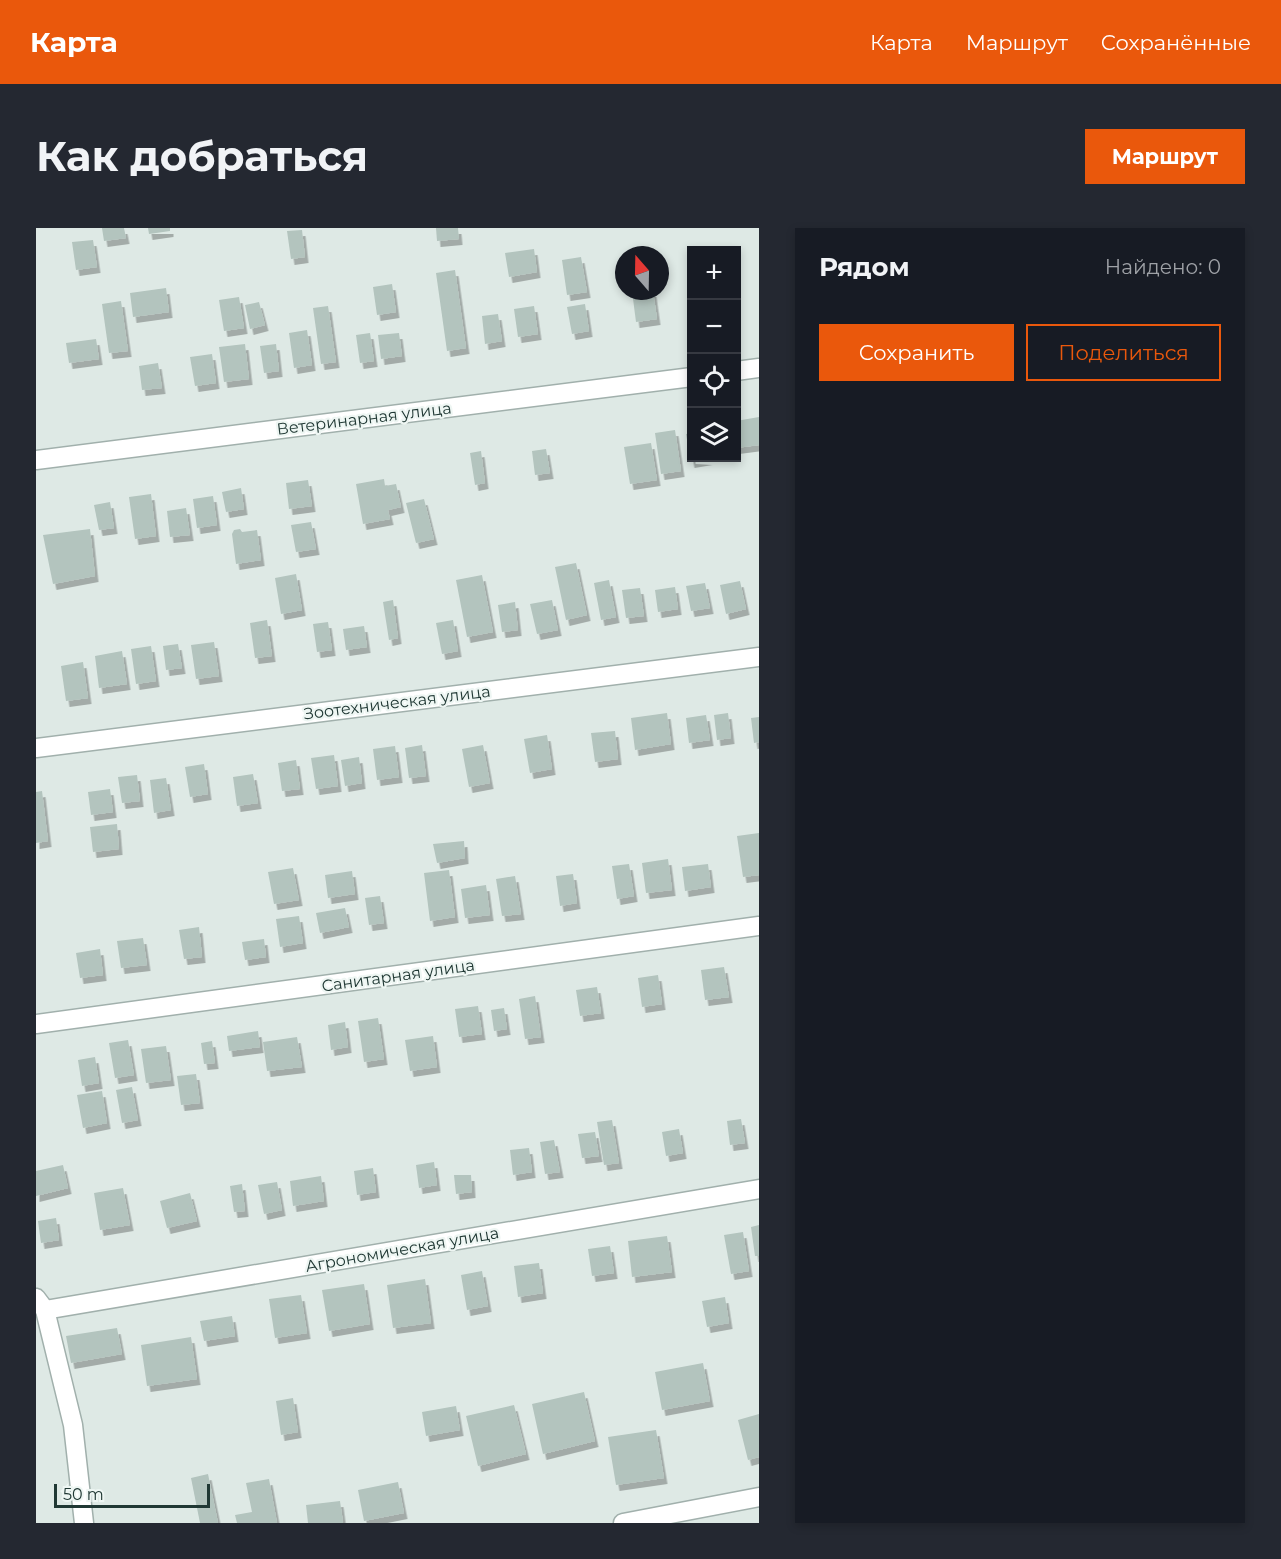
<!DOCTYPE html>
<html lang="ru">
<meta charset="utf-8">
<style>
body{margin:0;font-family:Montserrat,sans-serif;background:#242831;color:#f1f3f6}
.controls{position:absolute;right:18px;top:18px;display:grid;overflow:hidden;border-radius:0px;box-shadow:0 3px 9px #0003}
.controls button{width:54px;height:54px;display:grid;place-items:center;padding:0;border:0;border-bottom:2px solid #363941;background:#171b24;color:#f1f3f6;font:30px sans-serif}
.compass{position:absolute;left:579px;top:18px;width:54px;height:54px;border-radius:50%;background:#171b24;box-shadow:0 3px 9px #0003;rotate:340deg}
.scale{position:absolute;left:18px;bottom:15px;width:156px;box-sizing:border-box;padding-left:6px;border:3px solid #203834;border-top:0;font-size:16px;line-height:21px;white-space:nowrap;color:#203834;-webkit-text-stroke:4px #eef6f3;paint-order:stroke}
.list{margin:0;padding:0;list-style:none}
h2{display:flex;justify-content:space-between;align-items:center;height:78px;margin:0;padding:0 24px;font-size:26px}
h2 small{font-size:20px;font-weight:400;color:#9ea1a6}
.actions{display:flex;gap:12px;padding:18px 24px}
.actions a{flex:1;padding:14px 0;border:2px solid #ea580c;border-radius:0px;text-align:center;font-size:21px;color:#ea580c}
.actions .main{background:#ea580c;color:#fff}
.icon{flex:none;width:33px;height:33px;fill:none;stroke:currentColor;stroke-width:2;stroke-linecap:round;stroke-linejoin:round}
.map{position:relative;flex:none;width:723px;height:1295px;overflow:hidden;border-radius:0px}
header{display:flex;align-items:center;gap:36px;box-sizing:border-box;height:84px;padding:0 30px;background:#ea580c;color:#fff}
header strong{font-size:28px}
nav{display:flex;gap:33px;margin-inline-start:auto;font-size:21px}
.intro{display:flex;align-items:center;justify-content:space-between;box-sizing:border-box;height:144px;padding:0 36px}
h1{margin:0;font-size:42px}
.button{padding:15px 27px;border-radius:0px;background:#ea580c;color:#fff;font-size:21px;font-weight:700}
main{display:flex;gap:36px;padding:0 36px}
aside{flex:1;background:#171b24;border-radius:0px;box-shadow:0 3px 9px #0003}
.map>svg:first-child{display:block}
.building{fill:#b3c4be;filter:url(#shadow)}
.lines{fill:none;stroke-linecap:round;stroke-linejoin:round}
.minor-casing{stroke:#a1b0ac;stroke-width:21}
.minor{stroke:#fff;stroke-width:18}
.labels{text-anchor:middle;stroke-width:4.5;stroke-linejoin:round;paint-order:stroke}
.street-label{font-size:16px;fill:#203834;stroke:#eef6f3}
</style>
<header>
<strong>Карта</strong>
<nav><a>Карта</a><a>Маршрут</a><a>Сохранённые</a></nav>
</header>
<div class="intro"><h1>Как добраться</h1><a class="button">Маршрут</a></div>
<main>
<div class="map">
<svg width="723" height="1295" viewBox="0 0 723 1295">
<defs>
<filter id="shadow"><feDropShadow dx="3.5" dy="6" stdDeviation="0" flood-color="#0004"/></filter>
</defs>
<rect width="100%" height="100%" fill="#dee9e5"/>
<!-- building -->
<g class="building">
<path d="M66,0H88L90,10L68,13Z"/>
<path d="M112,0H134V3L113,6Z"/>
<path d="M400,0H422L423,11L401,13Z"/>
<path d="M266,2L269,29L255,31L251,3Z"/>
<path d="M57,12L61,39L40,42L36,14Z"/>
<path d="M498,21L501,44L473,49L469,25Z"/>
<path d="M545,29L551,64L531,67L526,32Z"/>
<path d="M419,42L430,120L411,123L400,45Z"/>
<path d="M356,56L360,84L341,87L337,59Z"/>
<path d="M130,60L133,84L97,89L94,65Z"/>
<path d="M596,63H617L621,91L600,94Z"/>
<path d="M203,69L208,100L188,103L183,72Z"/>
<path d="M85,73L92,123L73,125L66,76Z"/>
<path d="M223,74L229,97L214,101L209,77Z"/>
<path d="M549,76L553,103L536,106L531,79Z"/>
<path d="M292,78L300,134L285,136L277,80Z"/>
<path d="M498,78L502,106L482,109L478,81Z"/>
<path d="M462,86L466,113L449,116L446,88Z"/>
<path d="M271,102L276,137L258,140L253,105Z"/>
<path d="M334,105L338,133L324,135L320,107Z"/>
<path d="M363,105L366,128L345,131L342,107Z"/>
<path d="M60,111L63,131L33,135L30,115Z"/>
<path d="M209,116L213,151L188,154L183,119Z"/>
<path d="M240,116L243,143L228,145L224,118Z"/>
<path d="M176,126L180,155L159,158L154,129Z"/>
<path d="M122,135L126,160L106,162L103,138Z"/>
<path d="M723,189V217L700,220V193Z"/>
<path d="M639,202L645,243L625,246L619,205Z"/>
<path d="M656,205V230L673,231L655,234L650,206Z"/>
<path d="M615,215L621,252L594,256L588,219Z"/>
<path d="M510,221L514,245L499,247L496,223Z"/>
<path d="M445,223L449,255L439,257L434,225Z"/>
<path d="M348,251L349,258L360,256L365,279L352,282L354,291L327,296L320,256Z"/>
<path d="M272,252L276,278L253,281L250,255Z"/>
<path d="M205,260L208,281L190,284L186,264Z"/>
<path d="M115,266L120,308L99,311L93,269Z"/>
<path d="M177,268L181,297L161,300L157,271Z"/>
<path d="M388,271L398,311L380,315L370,275Z"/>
<path d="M74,274L78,300L63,302L58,277Z"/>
<path d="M150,280L154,307L134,309L131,283Z"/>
<path d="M275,294L280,321L260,324L255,297Z"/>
<path d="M54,301L59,348L17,356L7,307Z"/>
<path d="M204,301L206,304L221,302L225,332L200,336L196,306L198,302Z"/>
<path d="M540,335L551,387L530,392L519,339Z"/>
<path d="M260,346L266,382L245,386L239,350Z"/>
<path d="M446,347L457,404L431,409L420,352Z"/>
<path d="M573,352L580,389L565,392L558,355Z"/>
<path d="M704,353L710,381L690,386L684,357Z"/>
<path d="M669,355L674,380L655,383L650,358Z"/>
<path d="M639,359L642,381L622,384L619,362Z"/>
<path d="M604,360L608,388L590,390L586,362Z"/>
<path d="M357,372L362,410L353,412L347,374Z"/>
<path d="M516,372L522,402L501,406L494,376Z"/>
<path d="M479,374L482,402L466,404L462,377Z"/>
<path d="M231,392L236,428L219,430L214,395Z"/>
<path d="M417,392L422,423L406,426L400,395Z"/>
<path d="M292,394L296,422L281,424L277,396Z"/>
<path d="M328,398L331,419L310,422L307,401Z"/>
<path d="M178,414L183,448L160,451L155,417Z"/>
<path d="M142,416L146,440L130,442L127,418Z"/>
<path d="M115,418L120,453L100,456L95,421Z"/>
<path d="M86,423L91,456L63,460L59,428Z"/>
<path d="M47,434L52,470L30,473L25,438Z"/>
<path d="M631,485L635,516L599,522L595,490Z"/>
<path d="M692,485L695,510L681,512L678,487Z"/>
<path d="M670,487L674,512L653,515L650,490Z"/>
<path d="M723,489V514L718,515L715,490Z"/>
<path d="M579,503L582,531L559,534L555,505Z"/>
<path d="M511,507L516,541L494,545L488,511Z"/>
<path d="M386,517L390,548L373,550L369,520Z"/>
<path d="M447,517L454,555L433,559L426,521Z"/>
<path d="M359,518L363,549L341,552L337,521Z"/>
<path d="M298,527L302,558L280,561L275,530Z"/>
<path d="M323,529L326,555L309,558L305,532Z"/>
<path d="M260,532L264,561L246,563L242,535Z"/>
<path d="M168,536L172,566L154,569L149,539Z"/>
<path d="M217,546L222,575L201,578L197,549Z"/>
<path d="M101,547L104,573L86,575L82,549Z"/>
<path d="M130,550L135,582L118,585L114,552Z"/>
<path d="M74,561L77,584L55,587L52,564Z"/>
<path d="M6,563L12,613L0,615V564Z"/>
<path d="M81,596L83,621L57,624L54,599Z"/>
<path d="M723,605V647L707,649L701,608Z"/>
<path d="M428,613L429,630L401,635L397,616Z"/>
<path d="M632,631L636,662L610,665L606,635Z"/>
<path d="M593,636L598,668L581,671L576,638Z"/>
<path d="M672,636L675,659L649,663L646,639Z"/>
<path d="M257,640L263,672L238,676L232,644Z"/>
<path d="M413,642L419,689L394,693L388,645Z"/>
<path d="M316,643L319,666L292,670L289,647Z"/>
<path d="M537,646L541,675L524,678L520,648Z"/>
<path d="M479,648L485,686L466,688L460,651Z"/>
<path d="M450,657L454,687L429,690L425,661Z"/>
<path d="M344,668L348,695L333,697L329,670Z"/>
<path d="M309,680L313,699L284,705L280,685Z"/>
<path d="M263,688L267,715L244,719L240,691Z"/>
<path d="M163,699L166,729L148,731L143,702Z"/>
<path d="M107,710L111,737L85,740L81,713Z"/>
<path d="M228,711L230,729L209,732L206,714Z"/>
<path d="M64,721L67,747L44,750L40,725Z"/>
<path d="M688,739L693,769L669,772L665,742Z"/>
<path d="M622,747L626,776L606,779L602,750Z"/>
<path d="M561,759L565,785L544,788L540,762Z"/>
<path d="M499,768L505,809L489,811L483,771Z"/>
<path d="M442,778L446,806L423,809L419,781Z"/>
<path d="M468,780L471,801L458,803L455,782Z"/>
<path d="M342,790L348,831L328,834L322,793Z"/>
<path d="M309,794L312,819L295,822L292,797Z"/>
<path d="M222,803L224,819L193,823L191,808Z"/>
<path d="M397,808L401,839L374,843L369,812Z"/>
<path d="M261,809L266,839L231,843L227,814Z"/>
<path d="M92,812L98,847L79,850L73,815Z"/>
<path d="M176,813L179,835L168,836L165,815Z"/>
<path d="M130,818L135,852L110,855L105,821Z"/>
<path d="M59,829L63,855L46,858L42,832Z"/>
<path d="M160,846L164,875L145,877L141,848Z"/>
<path d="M96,859L102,892L86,895L80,862Z"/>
<path d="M66,863L71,895L47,900L41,867Z"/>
<path d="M705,891L709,915L694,917L691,893Z"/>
<path d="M576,892L583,935L568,937L561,894Z"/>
<path d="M643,901L647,925L630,928L626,904Z"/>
<path d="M559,904L563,928L546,930L542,906Z"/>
<path d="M518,912L524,944L509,946L504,914Z"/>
<path d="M493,920L496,944L477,947L474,922Z"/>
<path d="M398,934L401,957L383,960L380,937Z"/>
<path d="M27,937L32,960L0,968V943Z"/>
<path d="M337,940L340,964L321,967L318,943Z"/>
<path d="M418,947H435L436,964L420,966Z"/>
<path d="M285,948L288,973L257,978L254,953Z"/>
<path d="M241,954L246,982L228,986L222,957Z"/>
<path d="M206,956L209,983L198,984L194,958Z"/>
<path d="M87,960L94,997L64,1002L58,965Z"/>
<path d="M154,965L161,993L131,1000L124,973Z"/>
<path d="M20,990L23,1012L5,1015L2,993Z"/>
<path d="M723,997V1028H719L715,999Z"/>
<path d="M707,1004L713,1043L695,1046L688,1007Z"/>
<path d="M631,1008L636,1044L596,1049L592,1013Z"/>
<path d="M574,1018L578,1045L556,1048L552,1021Z"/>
<path d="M503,1035L507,1065L482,1069L478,1038Z"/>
<path d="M446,1043L452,1078L431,1082L425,1047Z"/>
<path d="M389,1051L395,1095L357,1100L351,1057Z"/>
<path d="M328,1056L334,1096L293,1103L286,1062Z"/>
<path d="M265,1067L271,1105L239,1110L233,1071Z"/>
<path d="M689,1069L693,1095L671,1099L666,1073Z"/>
<path d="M196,1088L199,1108L168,1113L164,1093Z"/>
<path d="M81,1100L86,1126L35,1135L30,1108Z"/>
<path d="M155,1109L161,1151L111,1158L105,1117Z"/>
<path d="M667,1135L674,1173L626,1182L619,1144Z"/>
<path d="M548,1164L559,1213L507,1226L496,1176Z"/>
<path d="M257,1170L262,1204L245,1207L240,1173Z"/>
<path d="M478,1177L490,1226L442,1238L430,1188Z"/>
<path d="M420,1178L424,1202L390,1208L386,1184Z"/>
<path d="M723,1186V1229L712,1232L702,1192Z"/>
<path d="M620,1202L628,1250L580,1257L572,1209Z"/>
<path d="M172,1246L182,1295H164L155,1250Z"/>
<path d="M233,1251L241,1295H201L199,1287L216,1284L210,1255Z"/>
<path d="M362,1254L368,1285L328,1293L322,1262Z"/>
<path d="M304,1273L307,1295H272L270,1277Z"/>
</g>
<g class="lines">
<defs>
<g id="minor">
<path d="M700,143L723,140"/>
<path d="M0,232L656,149"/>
<path d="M0,520L723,429"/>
<path d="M0,796L723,698"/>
<path d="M0,1070L9,1082L37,1197L48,1295"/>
<path d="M9,1082L723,961"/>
<path d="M587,1295L723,1269"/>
</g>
</defs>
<!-- minor casing -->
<use href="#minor" class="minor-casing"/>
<!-- minor -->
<use href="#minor" class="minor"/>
</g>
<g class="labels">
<!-- street labels -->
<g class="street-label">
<text transform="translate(328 190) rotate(-7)" y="6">Ветеринарная улица</text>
<text transform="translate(361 474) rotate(-7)" y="6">Зоотехническая улица</text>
<text transform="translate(362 747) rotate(-8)" y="6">Санитарная улица</text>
<text transform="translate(366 1021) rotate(-10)" y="6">Агрономическая улица</text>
</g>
</g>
</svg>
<div class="controls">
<button>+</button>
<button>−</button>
<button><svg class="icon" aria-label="locate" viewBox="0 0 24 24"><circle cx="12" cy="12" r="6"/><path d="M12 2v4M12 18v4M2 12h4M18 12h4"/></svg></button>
<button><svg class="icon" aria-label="layers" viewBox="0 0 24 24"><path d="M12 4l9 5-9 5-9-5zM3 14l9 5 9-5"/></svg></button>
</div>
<svg class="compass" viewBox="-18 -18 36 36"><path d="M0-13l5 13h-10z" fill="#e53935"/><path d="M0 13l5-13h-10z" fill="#9ea1a6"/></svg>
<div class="scale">50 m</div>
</div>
<aside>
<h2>Рядом<small>Найдено: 0</small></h2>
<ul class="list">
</ul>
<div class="actions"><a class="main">Сохранить</a><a>Поделиться</a></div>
</aside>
</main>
